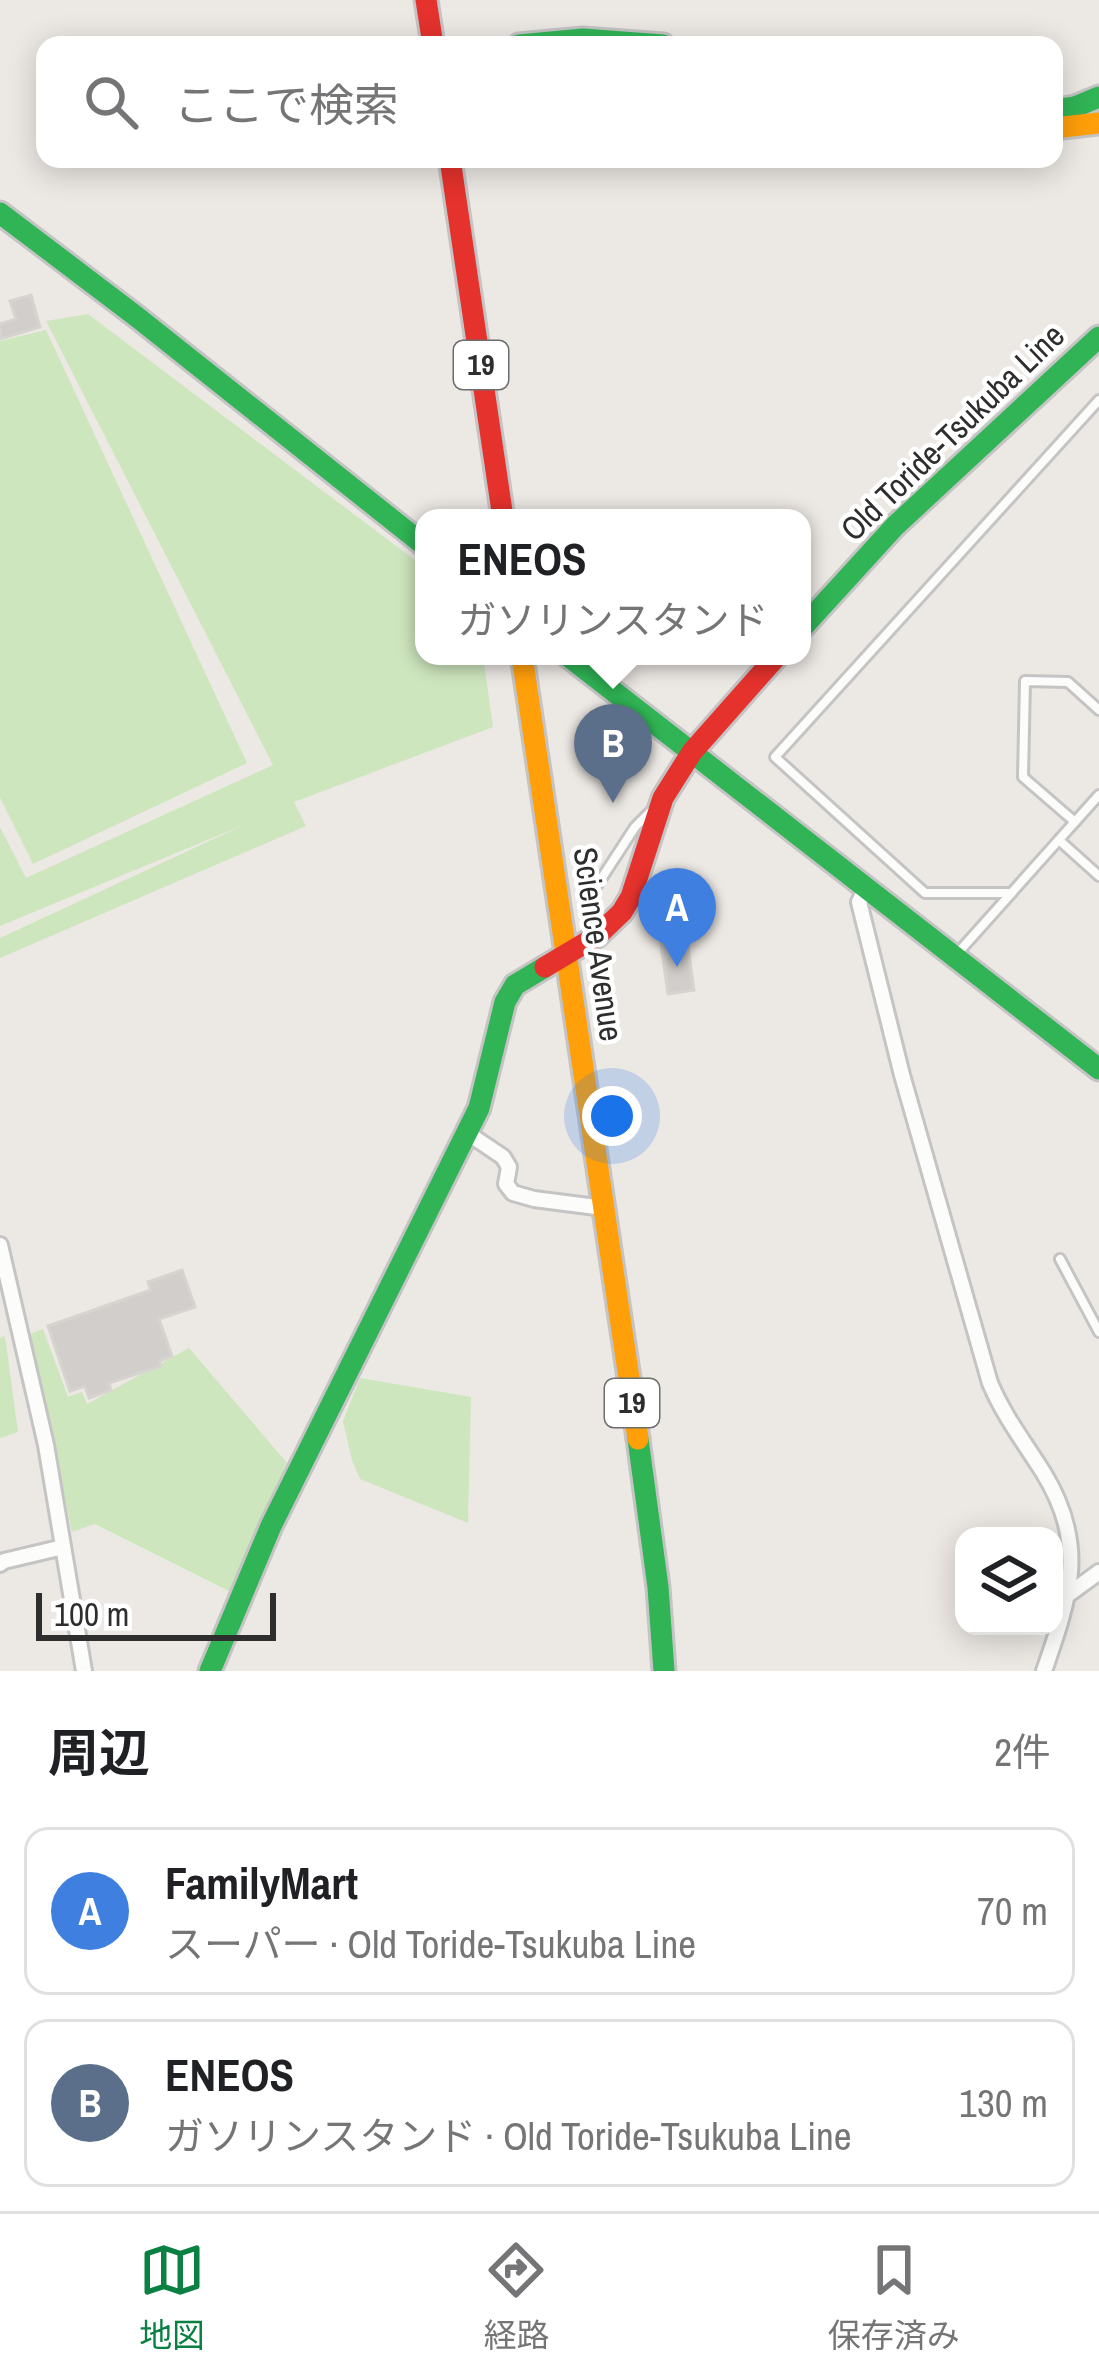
<!DOCTYPE html>
<html lang="ja">
<meta charset="utf-8">
<style>
body{margin:0;font-family:"Archivo Narrow","Noto Sans JP",sans-serif;background:#f2f2f2;color:#202124}
.controls{position:absolute;right:36px;bottom:36px;display:grid;overflow:hidden;border-radius:24px;box-shadow:0 6px 30px #0003}
.controls button{width:108px;height:108px;display:grid;place-items:center;padding:0;border:0;border-bottom:3px solid #e0e0e0;background:#fff;color:#202124;font:60px sans-serif}
.scale{position:absolute;left:36px;bottom:30px;width:240px;box-sizing:border-box;padding-left:12px;border:6px solid #2e2e2e;border-top:0;font-size:33px;line-height:42px;white-space:nowrap;color:#2e2e2e;-webkit-text-stroke:9px #fff;paint-order:stroke}
.you{position:absolute;left:612px;top:1116px;width:42px;height:42px;margin:-30px;border:9px solid #fff;border-radius:50%;background:#1a73e8;box-shadow:0 0 0 18px #1a73e833}
.badge{display:grid;place-items:center;width:78px;height:78px;border-radius:50%;background:#0b8043;color:#fff;font-size:39px;font-weight:700}
.pin{position:absolute;translate:-50% -99px;filter:drop-shadow(0 3px 6px #0008)}
.pin::after{content:'';position:absolute;top:63px;width:42px;height:36px;background:inherit;clip-path:polygon(0 0,100% 0,50% 100%)}
.popup{position:absolute;left:415px;top:509px;width:396px;height:156px;box-sizing:border-box;display:grid;place-content:center;border-radius:24px;background:#fff;filter:drop-shadow(0 3px 9px #0005);font-size:39px;white-space:nowrap;color:#757577}
.popup b{font-size:45px;color:#202124}
.popup::after{content:'';position:absolute;left:50%;top:100%;margin-left:-24px;border:24px solid transparent;border-top-color:#fff}
.list{margin:0;padding:0;list-style:none}
h2{display:flex;justify-content:space-between;align-items:center;height:156px;margin:0;padding:0 48px;font-size:51px}
h2 small{font-size:39px;font-weight:400;color:#757577}
.list li{display:grid;grid-template-columns:78px 1fr auto;gap:36px;align-items:center;box-sizing:border-box;height:168px;margin:0 24px 24px;padding:0 24px;border:3px solid #e0e0e0;border-radius:24px}
.list b{display:block;font-size:45px;white-space:nowrap}
.list p{margin:0;font-size:39px;white-space:nowrap;color:#757577}
.list em{font-size:39px;font-style:normal;color:#757577}
.icon{flex:none;width:66px;height:66px;fill:none;stroke:currentColor;stroke-width:2;stroke-linecap:round;stroke-linejoin:round}
.map{position:relative;flex:none;width:1099px;height:1671px;overflow:hidden}
.search{position:absolute;background:#fff;box-shadow:0 6px 30px #0003;left:36px;right:36px;top:36px;height:132px;display:flex;align-items:center;gap:30px;box-sizing:border-box;padding:0 42px;border-radius:24px;color:#757577;font-size:45px}
.sheet{height:540px;background:#fff}
nav{display:flex;justify-content:space-around;align-items:center;box-sizing:border-box;height:168px;border-top:3px solid #e0e0e0;background:#fff;font-size:33px;color:#757577}
nav a{display:grid;justify-items:center;gap:6px}
nav .on{color:#0b8043}
.map>svg:first-child{display:block}
.green{fill:#cee6be}
.building{fill:#d1cecb;stroke:#d7d4d0;stroke-width:3}
.lines{fill:none;stroke-linecap:round;stroke-linejoin:round}
.lane-casing{stroke:#c5c4c5;stroke-width:14}
.street-casing{stroke:#c5c4c5;stroke-width:20}
.fast-casing{stroke:#c5c4c5;stroke-width:27}
.slow-casing{stroke:#c5c4c5;stroke-width:27}
.jam-casing{stroke:#c5c4c5;stroke-width:27}
.lane{stroke:#fcfcfb;stroke-width:8}
.street{stroke:#fcfcfb;stroke-width:14}
.fast{stroke:#30b455;stroke-width:21}
.slow{stroke:#ff9f0a;stroke-width:21}
.jam{stroke:#e5322d;stroke-width:21}
.labels{text-anchor:middle;stroke-width:9;stroke-linejoin:round;paint-order:stroke}
.shield{fill:#fff;stroke:#6d6d6d;stroke-width:3}
.shield-label{font-size:30px;font-weight:bold;fill:#2e2e2e}
.street-label{font-size:33px;fill:#2e2e2e;stroke:#fff}
</style>
<div class="map">
<svg width="1099" height="1671" viewBox="0 0 1099 1671">
<rect width="100%" height="100%" fill="#ece8e4"/>
<!-- green -->
<g class="green">
<path d="M88,314L424,567V656H483L493,727L294,802L306,826L0,958V938L246,824L0,926V827L26,878L273,765L46,321Z"/>
<path d="M46,330L247,763L33,864L0,798V341Z"/>
<path d="M43,1329L68,1397L82,1392L87,1404L189,1348L287,1463L233,1593L95,1524L72,1532L30,1334Z"/>
<path d="M5,1336L18,1432L0,1438V1338Z"/>
<path d="M360,1378L471,1397L468,1523L360,1479L352,1460L343,1421Z"/>
</g>
<!-- building -->
<g class="building">
<path d="M31,295L40,327L0,339V324L16,319L10,301Z"/>
<path d="M687,941L694,990L668,994L661,944Z"/>
<path d="M182,1270L195,1307L159,1319L172,1356L159,1361L161,1366L109,1383L111,1390L89,1398L85,1386L70,1391L48,1326L151,1290L148,1282Z"/>
</g>
<g class="lines">
<defs>
<g id="lane">
<path d="M1075,822L1023,777L1025,681L1068,682L1099,710"/>
<path d="M1059,840L1099,876"/>
<path d="M594,890L635,827L650,812"/>
<path d="M1011,893H925L775,757L1099,400"/>
<path d="M956,955L1099,795"/>
<path d="M1060,1259L1099,1332"/>
</g>
<g id="street">
<path d="M866,888L859,902L902,1075L990,1383C1004,1416 1024,1442 1043,1472C1088,1545 1070,1596 1044,1671"/>
<path d="M466,1132L503,1157L509,1167L506,1184L513,1193L534,1199L604,1208"/>
<path d="M0,1245L46,1445L84,1671"/>
<path d="M0,1564L4,1561L63,1547"/>
<path d="M1069,1594L1099,1572"/>
</g>
<g id="fast">
<path d="M519,45L583,39L663,45"/>
<path d="M1054,110L1075,107L1099,97"/>
<path d="M0,213L137,317L424,545"/>
<path d="M802,628L895,526L1099,337"/>
<path d="M568,656L1099,1069"/>
<path d="M638,1439L658,1587L664,1671"/>
<path d="M210,1671L271,1526L479,1108L505,1002L515,985L545,967"/>
</g>
<g id="slow">
<path d="M1054,128L1099,123"/>
<path d="M522,656L638,1439"/>
</g>
<g id="jam">
<path d="M426,0L433,45"/>
<path d="M450,159L503,518"/>
<path d="M545,967L597,936L622,912L631,897L663,798L692,752L777,656"/>
</g>
</defs>
<!-- lane casing -->
<use href="#lane" class="lane-casing"/>
<!-- street casing -->
<use href="#street" class="street-casing"/>
<!-- fast casing -->
<use href="#fast" class="fast-casing"/>
<!-- slow casing -->
<use href="#slow" class="slow-casing"/>
<!-- jam casing -->
<use href="#jam" class="jam-casing"/>
<!-- lane -->
<use href="#lane" class="lane"/>
<!-- street -->
<use href="#street" class="street"/>
<!-- fast -->
<use href="#fast" class="fast"/>
<!-- slow -->
<use href="#slow" class="slow"/>
<!-- jam -->
<use href="#jam" class="jam"/>
</g>
<g class="labels">
<!-- shield labels -->
<g class="shield">
<rect x="454" y="341" width="54" height="48" rx="9"/>
<rect x="605" y="1379" width="54" height="48" rx="9"/>
</g>
<g class="shield-label">
<text x="481" y="375">19</text>
<text x="632" y="1413">19</text>
</g>
<!-- street labels -->
<g class="street-label">
<text transform="translate(952 432) rotate(-44)" y="12">Old Toride-Tsukuba Line</text>
<text transform="translate(599 944) rotate(82)" y="12">Science Avenue</text>
</g>
</g>
</svg>
<div class="controls">
<button><svg class="icon" aria-label="layers" viewBox="0 0 24 24"><path d="M12 4l9 5-9 5-9-5zM3 14l9 5 9-5"/></svg></button>
</div>
<div class="scale">100 m</div>
<div class="you"></div>
<div class="pin badge" style="left:677px;top:967px;background:#3f7fe0">A</div>
<div class="pin badge" style="left:613px;top:803px;background:#5c6f8a">B</div>
<div class="popup"><b>ENEOS</b>ガソリンスタンド</div>
<div class="search"><svg class="icon" aria-label="search" viewBox="0 0 24 24"><circle cx="10" cy="10" r="6"/><path d="M15 15l6 6"/></svg>ここで検索</div>
</div>
<section class="sheet">
<h2>周辺<small>2件</small></h2>
<ul class="list">
<li><span class="badge" style="background:#3f7fe0">A</span><div><b>FamilyMart</b><p>スーパー · Old Toride-Tsukuba Line</p></div><em>70 m</em></li>
<li><span class="badge" style="background:#5c6f8a">B</span><div><b>ENEOS</b><p>ガソリンスタンド · Old Toride-Tsukuba Line</p></div><em>130 m</em></li>
</ul>
</section>
<nav>
<a class="on"><svg class="icon" aria-label="map" viewBox="0 0 24 24"><path d="M3 6l6-2 6 2 6-2v14l-6 2-6-2-6 2zM9 4v14M15 6v14"/></svg>地図</a>
<a><svg class="icon" aria-label="directions" viewBox="0 0 24 24"><path d="M12 3l9 9-9 9-9-9zM9 14v-3h6M13 9l2 2-2 2"/></svg>経路</a>
<a><svg class="icon" aria-label="saved" viewBox="0 0 24 24"><path d="M7 4h10v16l-5-4-5 4z"/></svg>保存済み</a>
</nav>
